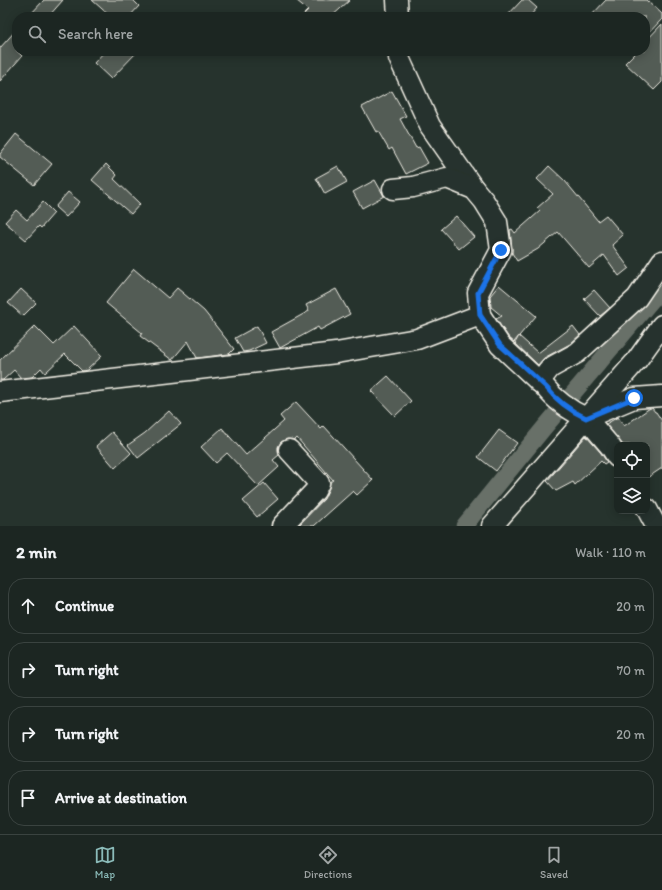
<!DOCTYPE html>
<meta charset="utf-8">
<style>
body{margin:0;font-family:Itim,sans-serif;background:#252e2a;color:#f1f3f6}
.controls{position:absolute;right:12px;bottom:12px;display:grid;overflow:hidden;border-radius:8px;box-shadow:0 2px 10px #0003}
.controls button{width:36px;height:36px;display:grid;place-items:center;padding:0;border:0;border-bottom:1px solid #3a4340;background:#1c2622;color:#f1f3f6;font:20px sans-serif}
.stop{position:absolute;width:12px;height:12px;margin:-9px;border:3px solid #1a73e8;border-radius:50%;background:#fff}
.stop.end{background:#1a73e8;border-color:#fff;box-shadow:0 1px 4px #0008}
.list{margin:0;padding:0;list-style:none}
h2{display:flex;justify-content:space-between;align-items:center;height:52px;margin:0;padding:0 16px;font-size:17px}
h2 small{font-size:13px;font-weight:400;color:#a0a5a5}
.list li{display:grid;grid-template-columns:26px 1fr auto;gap:12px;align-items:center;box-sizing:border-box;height:56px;margin:0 8px 8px;padding:0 8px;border:1px solid #3a4340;border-radius:16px}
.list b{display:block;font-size:15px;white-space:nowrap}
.list em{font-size:13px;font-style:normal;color:#a0a5a5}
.icon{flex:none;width:22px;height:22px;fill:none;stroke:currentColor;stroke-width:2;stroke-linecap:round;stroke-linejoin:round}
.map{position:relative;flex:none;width:662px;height:526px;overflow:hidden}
.search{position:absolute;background:#1c2622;box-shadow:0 2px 10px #0003;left:12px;right:12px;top:12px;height:44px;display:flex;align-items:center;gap:10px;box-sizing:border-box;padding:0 14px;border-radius:16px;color:#a0a5a5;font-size:15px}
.sheet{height:308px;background:#1c2622}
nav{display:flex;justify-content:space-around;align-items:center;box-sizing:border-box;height:56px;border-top:1px solid #3a4340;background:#1c2622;font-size:11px;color:#a0a5a5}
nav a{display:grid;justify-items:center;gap:2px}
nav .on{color:#8bbbb9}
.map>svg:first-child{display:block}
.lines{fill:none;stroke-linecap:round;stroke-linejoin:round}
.canal{stroke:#676f68;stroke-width:17}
.building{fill:#525c55;stroke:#f4f1e8}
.minor-casing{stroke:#f4f1e8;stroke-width:23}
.minor{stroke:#26332d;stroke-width:20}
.route{stroke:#1a73e8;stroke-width:5}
</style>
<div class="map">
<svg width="662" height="526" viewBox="0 0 662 526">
<rect width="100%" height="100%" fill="#26332d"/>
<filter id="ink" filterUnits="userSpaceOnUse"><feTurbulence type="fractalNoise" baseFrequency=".025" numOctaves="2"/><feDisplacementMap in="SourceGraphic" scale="8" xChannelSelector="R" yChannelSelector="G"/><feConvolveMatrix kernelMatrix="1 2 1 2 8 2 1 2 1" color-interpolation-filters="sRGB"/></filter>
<g filter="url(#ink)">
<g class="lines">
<!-- canal -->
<path class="canal" d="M464,526L543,429L662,288"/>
</g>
<!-- building -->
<g class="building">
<path d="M44,0H63L48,17H28Z"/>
<path d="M92,0H133L139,6L129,17H111Z"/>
<path d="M296,0H350L331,17H301L308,10Z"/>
<path d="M522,0H528L537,8L529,17H506Z"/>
<path d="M606,0H647L662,14V19L645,37V17H590Z"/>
<path d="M662,24V82L654,90L625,63L637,51H645V42Z"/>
<path d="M17,29V51L22,56L0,81V48Z"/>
<path d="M105,51H138L111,79L94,63Z"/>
<path d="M392,91L406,116L400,119L416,148L419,147L428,163L406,174L392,148L389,150L378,131L376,132L362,107Z"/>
<path d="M16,134L52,164L34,185L0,157V154Z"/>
<path d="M106,164L117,175L114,179L140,204L131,214L92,180Z"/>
<path d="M338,166L347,182L325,194L316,178Z"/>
<path d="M549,166L565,181L598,221L606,215L623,235L612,245L629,268L619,276L604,255L589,268L558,232L538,249L517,261L512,253V248L510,230L512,229L515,233L540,211L537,208L553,194L537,179Z"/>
<path d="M375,180L384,196L362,208L353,192Z"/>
<path d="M68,192L80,202L66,217L55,207Z"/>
<path d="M43,202L54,213L41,228L39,226L26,240L5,222L16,210L27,220Z"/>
<path d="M456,216L474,237L459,249L441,229Z"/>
<path d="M134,269L168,298L177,288L204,311L234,349L229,354L197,358L188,341L172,360L140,336L142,333L106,303Z"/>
<path d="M499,285L536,316L514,342L509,338L496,319L502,316L491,307L490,296Z"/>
<path d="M21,289L36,303L23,316L8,303Z"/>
<path d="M336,289L350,314L320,330L318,327L280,348L271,332L309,311L306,305Z"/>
<path d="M594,290L610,308L600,316L584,299Z"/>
<path d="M35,326L54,345L74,326L102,356L87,370L82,371L65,354L45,373L41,368L32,377L21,378L14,370L3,380H0V360Z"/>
<path d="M257,326L266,343L249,351L243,352L235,338Z"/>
<path d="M573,326L580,335L570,344L544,358L538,365L515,343L519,336L538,353Z"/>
<path d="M388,376L411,401L395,416L371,391Z"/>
<path d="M296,402L321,429L324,426L373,480L357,495L353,491L314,526H298L324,499L329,488L330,482L333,480L297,438L295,440L287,439L281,442L278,447L279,455L273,460L279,467L258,486L227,453L216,463L201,447L222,428L246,455L284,421L280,416Z"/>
<path d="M650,408H652L655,412H656L662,421V468L647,478V445H623L605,423L606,424L618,417L624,426Z"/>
<path d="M169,411L181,424L138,458L128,445L145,433Z"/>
<path d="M499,430L517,443L496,471L478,457Z"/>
<path d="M112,432L131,453L115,468L96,446Z"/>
<path d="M586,436L601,453L607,462L604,464L601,461L575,485L573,482L556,491L547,481Z"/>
<path d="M264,483L278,499L257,517L243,501Z"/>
</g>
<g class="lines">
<defs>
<g id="minor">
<path d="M397,0L398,17"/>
<path d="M399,51V58L430,126L474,189"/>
<path d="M393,189L413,187L447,178L474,189L484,201L497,222L501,250L478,293L480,315"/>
<path d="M539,382L550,368L577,353L637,298L662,261"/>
<path d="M0,392L336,353L417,339L480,315L500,345L545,387C555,400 571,411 586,418L634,398L662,396"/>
<path d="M586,418L610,446L617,457"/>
<path d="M647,509L656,526"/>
<path d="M282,526L315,491L319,483L289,450"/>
<path d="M492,526L637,360L662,325"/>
</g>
</defs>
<!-- minor casing -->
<use href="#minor" class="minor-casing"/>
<!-- minor -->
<use href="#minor" class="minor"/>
</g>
</g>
<g class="lines" filter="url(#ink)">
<!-- route -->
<path class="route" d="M501,250L478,293L480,315L500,345L546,387C556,400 571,411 586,418L634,398"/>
</g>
</svg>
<div class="controls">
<button><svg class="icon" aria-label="locate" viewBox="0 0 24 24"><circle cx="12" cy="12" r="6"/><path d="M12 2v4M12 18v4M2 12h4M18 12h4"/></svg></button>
<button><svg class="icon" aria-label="layers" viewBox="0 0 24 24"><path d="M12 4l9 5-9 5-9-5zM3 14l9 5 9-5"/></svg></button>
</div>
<div class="stop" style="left:634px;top:398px"></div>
<div class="stop end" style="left:501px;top:250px"></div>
<div class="search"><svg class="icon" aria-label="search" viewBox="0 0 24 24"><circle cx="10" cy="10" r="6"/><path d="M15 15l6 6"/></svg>Search here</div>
</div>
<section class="sheet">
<h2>2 min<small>Walk · 110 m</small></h2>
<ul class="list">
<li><svg class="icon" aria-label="ahead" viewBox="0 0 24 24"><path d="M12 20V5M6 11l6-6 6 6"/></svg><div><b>Continue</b></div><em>20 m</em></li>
<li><svg class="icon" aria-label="right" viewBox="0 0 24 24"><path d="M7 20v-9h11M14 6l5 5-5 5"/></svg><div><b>Turn right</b></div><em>70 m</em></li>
<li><svg class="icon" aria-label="right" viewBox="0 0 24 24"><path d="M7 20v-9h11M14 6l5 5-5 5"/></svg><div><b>Turn right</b></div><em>20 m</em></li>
<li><svg class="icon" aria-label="arrive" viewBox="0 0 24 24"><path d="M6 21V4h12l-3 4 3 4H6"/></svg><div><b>Arrive at destination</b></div></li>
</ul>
</section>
<nav>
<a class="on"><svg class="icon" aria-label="map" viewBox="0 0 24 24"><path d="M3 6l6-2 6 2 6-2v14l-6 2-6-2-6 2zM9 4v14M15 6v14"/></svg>Map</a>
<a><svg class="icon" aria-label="directions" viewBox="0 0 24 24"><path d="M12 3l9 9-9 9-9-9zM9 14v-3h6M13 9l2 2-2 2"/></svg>Directions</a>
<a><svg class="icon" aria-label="saved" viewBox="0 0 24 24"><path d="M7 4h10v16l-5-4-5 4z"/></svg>Saved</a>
</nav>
